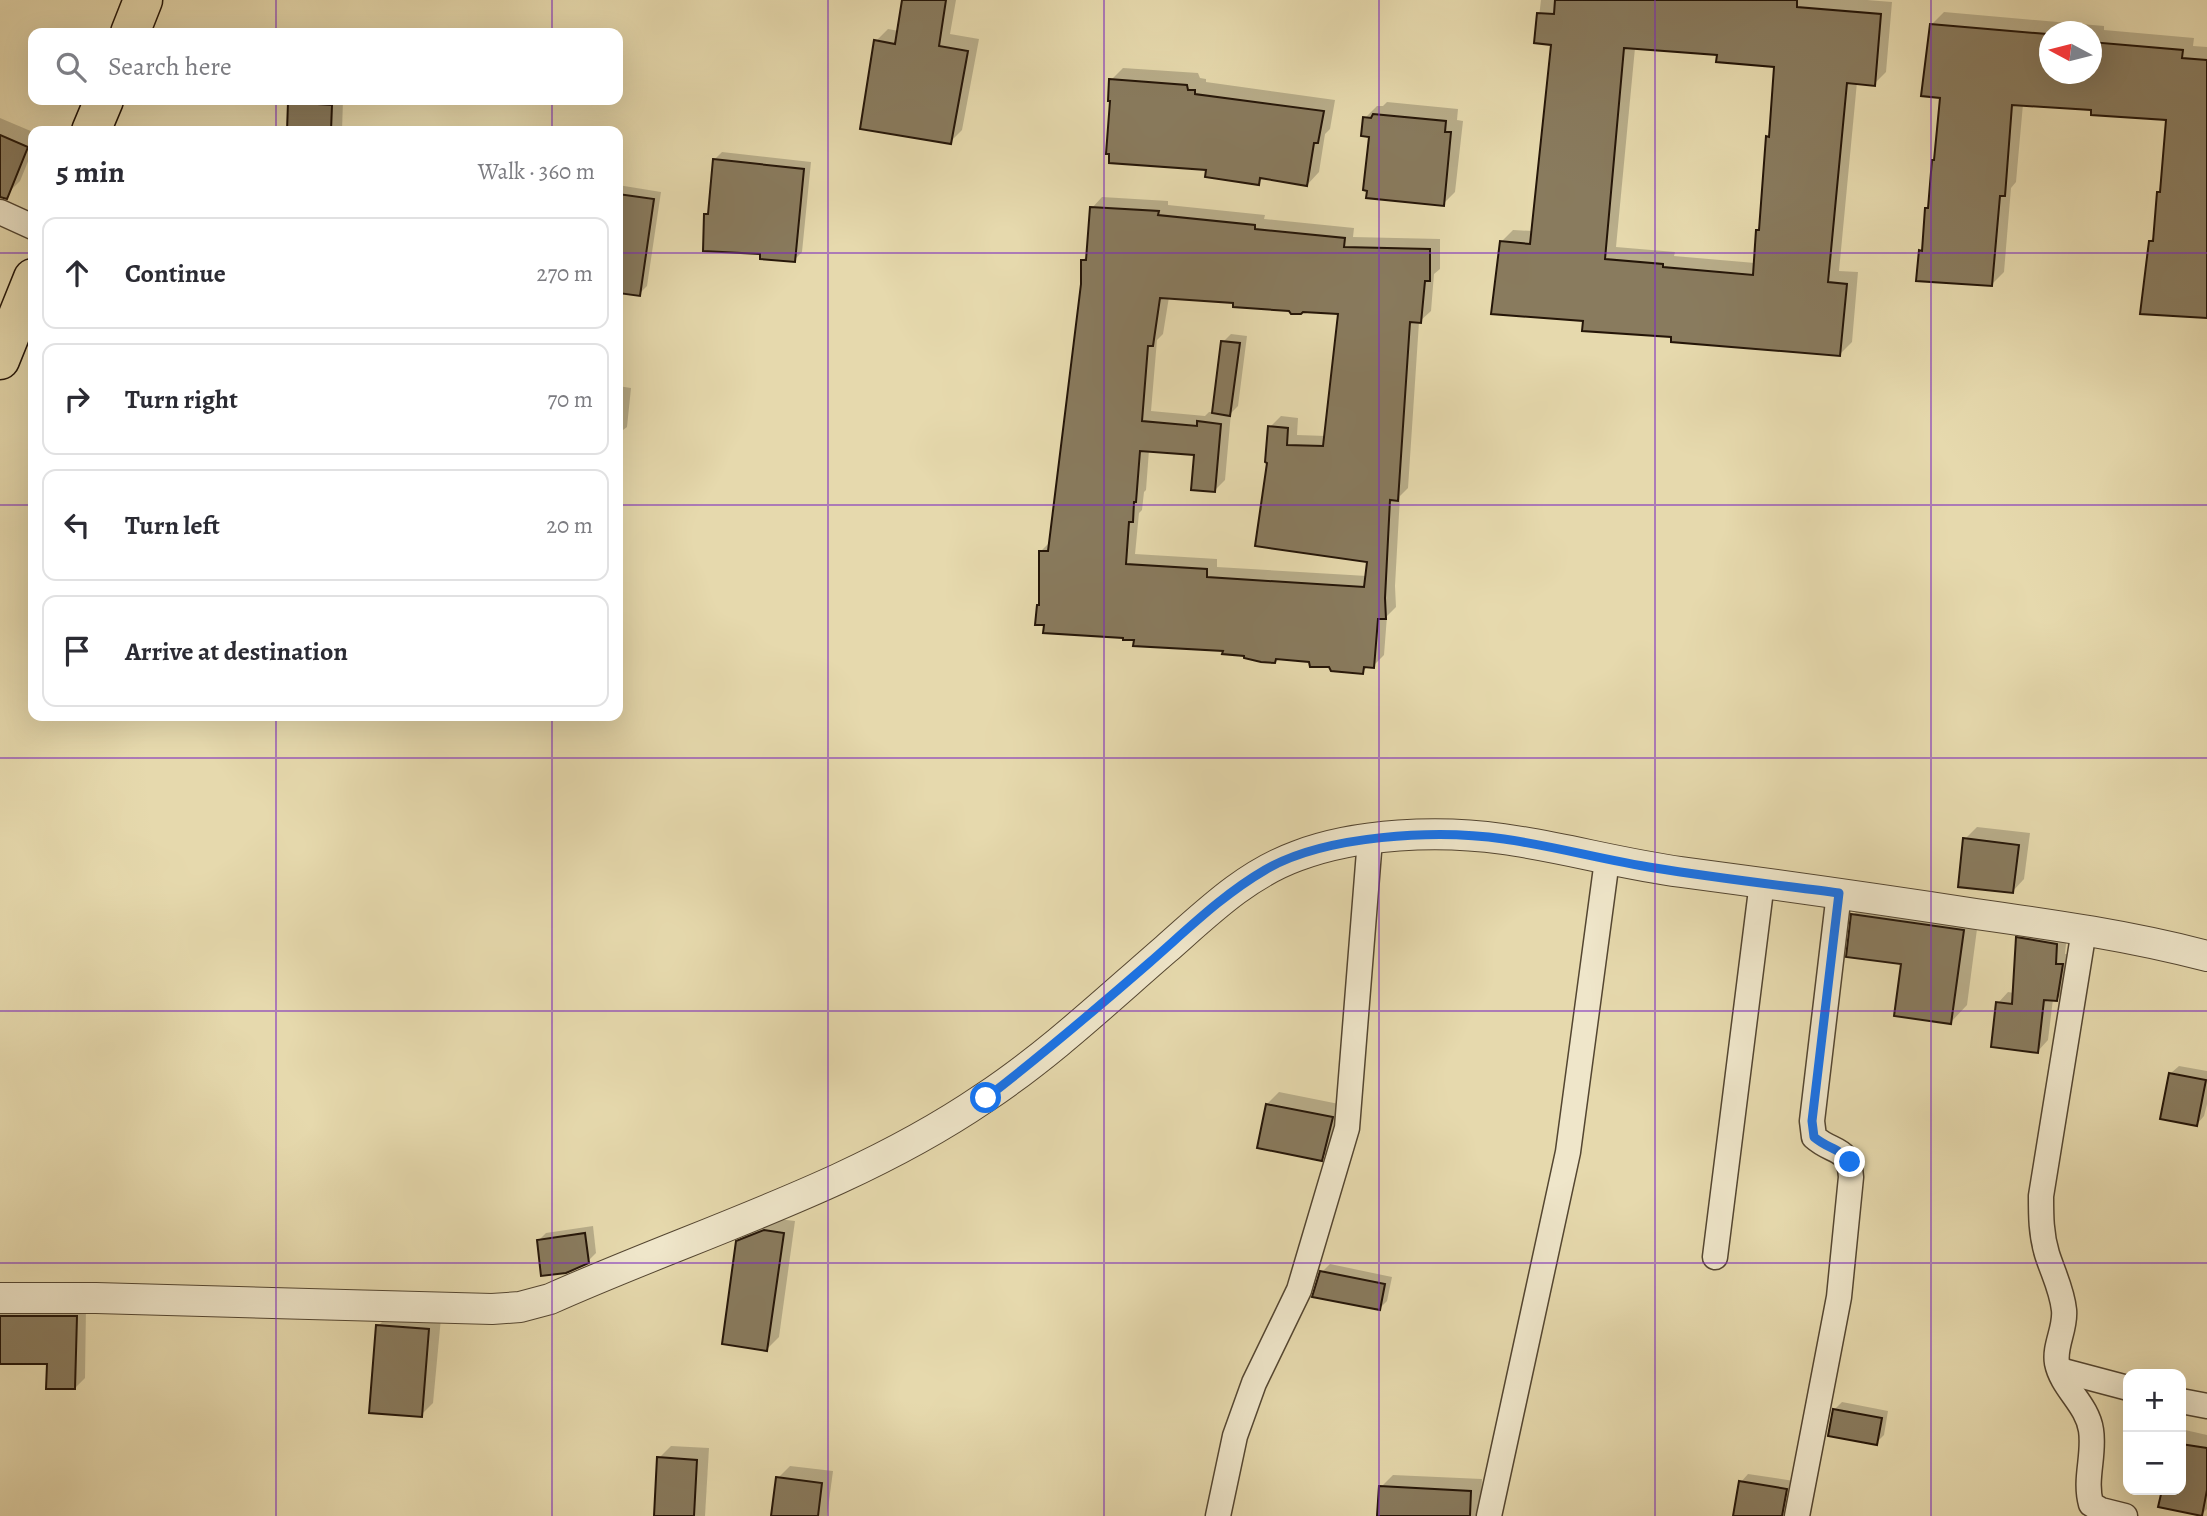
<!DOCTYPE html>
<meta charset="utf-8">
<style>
body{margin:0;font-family:Alegreya,serif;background:#f2f2f3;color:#2b2b33}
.controls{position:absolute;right:21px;bottom:21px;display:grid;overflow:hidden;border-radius:14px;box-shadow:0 7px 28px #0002}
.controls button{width:63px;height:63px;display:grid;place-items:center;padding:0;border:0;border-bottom:2px solid #e1e1e2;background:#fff;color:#2b2b33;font:35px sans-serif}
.compass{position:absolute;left:2039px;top:21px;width:63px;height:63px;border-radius:50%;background:#fff;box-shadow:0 7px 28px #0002;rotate:277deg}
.stop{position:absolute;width:21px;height:21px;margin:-16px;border:5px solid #1a73e8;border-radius:50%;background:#fff}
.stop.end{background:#1a73e8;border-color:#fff;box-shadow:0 2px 7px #0008}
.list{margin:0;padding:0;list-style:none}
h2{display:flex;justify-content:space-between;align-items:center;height:91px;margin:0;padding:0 28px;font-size:30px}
h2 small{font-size:23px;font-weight:400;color:#7c7c81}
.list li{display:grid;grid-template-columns:46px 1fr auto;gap:21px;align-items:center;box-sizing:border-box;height:112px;margin:0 14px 14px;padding:0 14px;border:2px solid #e1e1e2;border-radius:14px}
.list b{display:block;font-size:26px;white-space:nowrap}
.list em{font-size:23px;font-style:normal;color:#7c7c81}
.icon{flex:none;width:38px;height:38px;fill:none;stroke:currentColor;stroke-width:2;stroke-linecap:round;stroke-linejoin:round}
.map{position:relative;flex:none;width:2207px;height:1516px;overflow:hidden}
.search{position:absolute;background:#fff;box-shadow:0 7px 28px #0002;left:28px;top:28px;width:595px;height:77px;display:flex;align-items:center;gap:18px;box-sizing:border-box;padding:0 24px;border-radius:14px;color:#7c7c81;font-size:26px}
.panel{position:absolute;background:#fff;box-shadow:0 7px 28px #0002;left:28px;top:126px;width:595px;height:595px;border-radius:14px}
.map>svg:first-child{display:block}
.shadow{fill:#0003;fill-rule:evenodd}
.building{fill:#897b5e;stroke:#241508;stroke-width:2;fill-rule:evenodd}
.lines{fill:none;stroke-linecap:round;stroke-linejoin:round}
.minor-casing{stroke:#544631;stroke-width:27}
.tertiary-casing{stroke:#544631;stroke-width:32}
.primary-casing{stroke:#241508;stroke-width:41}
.minor{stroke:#efe6ca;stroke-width:24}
.tertiary{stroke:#efe6ca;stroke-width:30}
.primary{stroke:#e6d9ad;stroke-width:38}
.route{stroke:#1a73e8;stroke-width:9}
.grid{fill:none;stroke:#7b2cbf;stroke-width:2;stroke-opacity:0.55}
</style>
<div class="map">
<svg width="2207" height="1516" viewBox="0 0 2207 1516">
<rect width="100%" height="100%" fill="#e6d9ad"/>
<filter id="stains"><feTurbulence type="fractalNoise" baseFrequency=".00286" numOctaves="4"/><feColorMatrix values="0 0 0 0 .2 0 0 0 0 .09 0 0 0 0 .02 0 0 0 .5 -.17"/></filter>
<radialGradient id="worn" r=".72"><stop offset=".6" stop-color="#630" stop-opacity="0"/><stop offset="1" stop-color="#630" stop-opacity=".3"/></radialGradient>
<!-- shadow -->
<g class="shadow">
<path d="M904,0H956L950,34L979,39L962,130L950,142L876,41L888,29L899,31Z"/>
<path d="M1541,0H1867L1892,2L1886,72L1874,84L1857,82L1839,271L1858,272L1852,342L1840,354L1584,319L1501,242L1513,230L1533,231L1553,43L1536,42ZM1635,48L1719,54L1776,66L1771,134L1768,137L1761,228L1758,231L1755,263L1674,256L1675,252L1616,247Z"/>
<path d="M1944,12L2104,26V30L2194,38L2193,46L2207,47V316L2150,241L2155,236L2168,119L2104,110L2023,104L2016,182L2011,188L2004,272L1991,285L1921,251L1924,248L1927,209L1930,206L1936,158L1942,96L1932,24ZM2050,32H2092V74H2050Z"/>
<path d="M1123,68L1198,73L1200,78L1206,79V82L1335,100L1330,129L1325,134L1319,172L1307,185L1264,177L1258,183L1208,168L1112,99L1111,80Z"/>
<path d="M293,100H343L342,131H288L290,103Z"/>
<path d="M1387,102L1458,109L1457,120L1463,121L1455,192L1443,204L1371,135L1365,118L1377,106H1383Z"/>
<path d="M0,118L33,132V149L20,181L8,193L0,190Z"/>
<path d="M722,152L811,162L802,252L794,260L762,252L706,214L710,210L714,160Z"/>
<path d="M618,185L661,192L647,286L639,294L618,291Z"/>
<path d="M1102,197L1168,201V205L1265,215L1264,219L1354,228L1353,237L1440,239V269L1434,274L1431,311L1419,322L1408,488L1400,496L1395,586L1396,607L1387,616L1384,655L1373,666L1369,665L1362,672L1310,661L1278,658L1275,661L1225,649L1135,639L1041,603V551L1051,541L1082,284L1083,260L1088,255L1092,208ZM1169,297L1235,301L1339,313L1326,436L1297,435L1298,418L1281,416L1270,427L1269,461L1369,560L1367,576L1217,567V559L1135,554L1139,513L1142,510L1144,492L1146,490L1149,450L1196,454L1214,491L1225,480L1231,413L1238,406L1247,336L1231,334L1223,342L1214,412H1209L1205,416L1151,411L1157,340L1163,334Z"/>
<path d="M618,386L631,388L627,427L623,430L618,468Z"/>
<path d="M1977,827L2030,833L2024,879L2012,892L1965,839Z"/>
<path d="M1869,899L1979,914L1967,1005L1951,1022L1903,963L1853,915Z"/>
<path d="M2028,928L2067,934L2065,954L2073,955L2067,989L2057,999H2053L2048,1040L2038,1051L1998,1003L2008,992L2014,993L2017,938Z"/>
<path d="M2179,1066L2207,1071V1104L2204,1116L2197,1124L2171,1073Z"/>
<path d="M1279,1092L1344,1105L1333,1147L1321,1159L1267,1104Z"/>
<path d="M778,1219L795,1221L779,1337L767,1349L738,1242L750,1230Z"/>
<path d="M593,1226L596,1253L588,1261L538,1241L546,1233Z"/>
<path d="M1330,1264L1392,1277L1387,1301L1379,1309L1322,1272Z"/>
<path d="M86,1306L85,1378L75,1388L48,1362L0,1363V1307Z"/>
<path d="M390,1314L441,1318L433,1403L421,1415L378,1326Z"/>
<path d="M1842,1402L1888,1411L1884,1435L1876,1443L1834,1410Z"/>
<path d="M2185,1430L2207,1435V1509L2202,1514L2160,1506L2163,1490H2181V1434Z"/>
<path d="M671,1446L709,1448L705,1516H656L659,1458Z"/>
<path d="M790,1466L833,1471L827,1516H773L778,1478Z"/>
<path d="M1748,1474L1794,1481L1789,1516H1735L1741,1482Z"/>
<path d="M1393,1475L1482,1479L1480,1516H1379L1381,1487Z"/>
</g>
<!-- building -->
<g class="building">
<path d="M902,0H946L939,46L968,51L951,144L860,129L874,40L895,44Z"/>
<path d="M1555,0H1797V7L1881,14L1875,86L1847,83L1828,282L1847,284L1840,356L1671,342V337L1582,331L1583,321L1491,314L1500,241L1530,244L1551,45L1534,43L1537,13L1554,14ZM1624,48L1717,55L1716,62L1774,67L1769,137L1766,136L1759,230H1756L1753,275L1663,267V264L1605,259Z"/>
<path d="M1930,24L2047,34L2049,74H2091V42L2183,50L2182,58L2207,60V318L2140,314L2149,241H2153L2157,192H2160L2166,120L2091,115V110L2012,105L2005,196H2000L1992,286L1916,281L1919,250L1922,251L1925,208H1928L1932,160H1934L1940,98L1921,96Z"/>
<path d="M1109,79L1187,85L1188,90H1195V94L1324,111L1318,143H1314L1307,186L1260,178L1259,185L1205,177L1206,170L1109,163V154H1106L1110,101H1108Z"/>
<path d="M288,102L332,105L331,131H287Z"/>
<path d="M1373,114L1446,121L1445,132H1451L1444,206L1366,198L1367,191L1363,190L1369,137L1361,136L1363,117L1371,118Z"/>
<path d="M0,135L28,147L7,199L0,197Z"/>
<path d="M713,159L804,169L795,262L760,259V254L703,251L704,214H708Z"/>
<path d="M618,194L654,199L640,296L618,293Z"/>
<path d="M1090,207L1159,211L1158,215L1255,225V229L1345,238L1344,247L1430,249V281H1425L1421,323L1410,322L1398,501L1390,500L1385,598L1386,619H1378L1374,668L1364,667L1363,674L1331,671L1329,667H1310L1309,662L1276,659L1275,663L1261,662L1244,658V656L1222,654L1223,651L1133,646L1134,640H1123V638L1043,633L1044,625H1035L1037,605H1039V551H1048L1081,284V260H1086ZM1160,298L1233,303V307L1289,311L1291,314H1301L1303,312L1338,314L1323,446L1287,445L1288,428L1268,426L1265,462L1267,463L1255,546L1367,562L1364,587L1207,577V569L1126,564L1129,522H1133L1134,502H1136L1140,451L1194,455L1191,490L1215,492L1221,424L1197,421V426L1142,421L1148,346H1153Z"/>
<path d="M1221,341L1240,343L1230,416L1212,413Z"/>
<path d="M1963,838L2019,845L2013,893L1958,887Z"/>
<path d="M1851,914L1964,930L1951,1024L1894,1016L1901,964L1846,957Z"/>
<path d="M2016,937L2057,944L2056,964H2063L2057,1001L2044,1000L2038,1053L1991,1047L1996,1002L2012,1004Z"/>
<path d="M2169,1073L2206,1080L2197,1126L2160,1119Z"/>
<path d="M1266,1104L1333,1117L1322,1161L1257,1148Z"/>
<path d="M764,1230L784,1233L767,1351L722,1344L736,1241Z"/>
<path d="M585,1233L589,1263L566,1273L541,1276L537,1240Z"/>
<path d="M1320,1271L1385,1284L1380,1310L1312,1297Z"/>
<path d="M0,1316H77L75,1389H46L47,1364H0Z"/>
<path d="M376,1325L429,1329L422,1417L369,1413Z"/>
<path d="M1833,1409L1882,1418L1877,1445L1828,1436Z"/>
<path d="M2181,1444L2207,1448V1490L2202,1516L2158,1507L2162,1490H2181Z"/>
<path d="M657,1457L697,1460L694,1516H654Z"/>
<path d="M776,1477L822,1483L818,1516H771Z"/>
<path d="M1739,1481L1787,1489L1782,1516H1733Z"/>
<path d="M1379,1486L1471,1491L1470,1516H1377Z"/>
</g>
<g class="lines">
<defs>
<g id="minor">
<path d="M0,212L33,227"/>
<path d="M2084,930L2041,1196C2041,1216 2041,1234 2047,1254C2053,1273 2062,1290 2064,1310C2066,1328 2054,1346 2057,1363C2062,1388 2087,1404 2091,1430C2095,1455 2084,1479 2091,1504L2101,1510L2125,1516"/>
<path d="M1715,1257L1762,882"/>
<path d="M2060,1370L2128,1388"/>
<path d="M2181,1401L2207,1406"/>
<path d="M1218,1516L1235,1436L1254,1383L1299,1290L1347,1128L1370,839"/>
<path d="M1489,1516L1568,1152L1607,860"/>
<path d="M1797,1516L1839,1297L1851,1177C1849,1146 1833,1154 1814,1137L1812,1121L1839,893"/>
</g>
<path id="tertiary" d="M0,1298H96L492,1309L520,1307L550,1299C695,1234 852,1188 984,1098C1049,1055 1107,1000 1166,949C1207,913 1245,875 1297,856C1357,833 1440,830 1503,839C1562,847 1621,864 1681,872C1779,885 1878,899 1976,914C2054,925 2131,936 2207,956"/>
<g id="primary">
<path d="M130,33L143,0"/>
<path d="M91,131L104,100"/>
<path d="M0,360L33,278"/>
</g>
</defs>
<!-- minor casing -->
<use href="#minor" class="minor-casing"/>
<!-- tertiary casing -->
<use href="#tertiary" class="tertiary-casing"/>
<!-- primary casing -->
<use href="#primary" class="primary-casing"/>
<!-- minor -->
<use href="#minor" class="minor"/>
<!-- tertiary -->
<use href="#tertiary" class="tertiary"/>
<!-- primary -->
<use href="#primary" class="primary"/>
</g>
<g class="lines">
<!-- route -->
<path class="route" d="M986,1098C1042,1055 1096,1009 1149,963C1187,930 1222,895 1265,870C1324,835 1437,829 1504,839C1554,846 1604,860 1655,868C1716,878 1778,885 1839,893L1812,1121L1814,1137C1828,1149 1838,1147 1850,1162"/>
</g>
<!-- grid -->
<path class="grid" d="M276,0V33M552,0V33M828,0V1516M1104,0V1516M1379,0V1516M1655,0V1516M1931,0V1516M276,100V131M552,100V131M0,253H33M618,253H2207M0,505H33M618,505H2207M276,716V1516M552,716V1516M0,758H2207M0,1011H2207M0,1263H2207"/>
<rect width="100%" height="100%" filter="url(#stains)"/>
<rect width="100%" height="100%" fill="url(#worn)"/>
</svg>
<div class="controls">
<button>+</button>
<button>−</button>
</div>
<svg class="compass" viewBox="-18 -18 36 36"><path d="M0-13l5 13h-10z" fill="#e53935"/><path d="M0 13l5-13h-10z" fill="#7c7c81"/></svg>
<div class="stop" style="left:986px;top:1098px"></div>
<div class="stop end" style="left:1850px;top:1162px"></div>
<div class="search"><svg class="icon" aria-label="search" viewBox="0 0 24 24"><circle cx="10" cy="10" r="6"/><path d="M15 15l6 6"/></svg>Search here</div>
<section class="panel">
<h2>5 min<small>Walk · 360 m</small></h2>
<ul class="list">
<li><svg class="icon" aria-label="ahead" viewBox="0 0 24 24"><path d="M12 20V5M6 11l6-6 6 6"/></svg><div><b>Continue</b></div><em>270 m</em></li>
<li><svg class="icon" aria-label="right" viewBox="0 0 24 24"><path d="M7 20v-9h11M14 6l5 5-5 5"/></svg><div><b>Turn right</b></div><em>70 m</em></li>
<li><svg class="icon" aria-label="left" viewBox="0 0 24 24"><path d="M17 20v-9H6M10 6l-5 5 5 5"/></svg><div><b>Turn left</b></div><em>20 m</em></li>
<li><svg class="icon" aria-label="arrive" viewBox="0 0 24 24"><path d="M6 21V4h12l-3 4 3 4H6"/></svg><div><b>Arrive at destination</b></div></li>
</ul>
</section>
</div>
